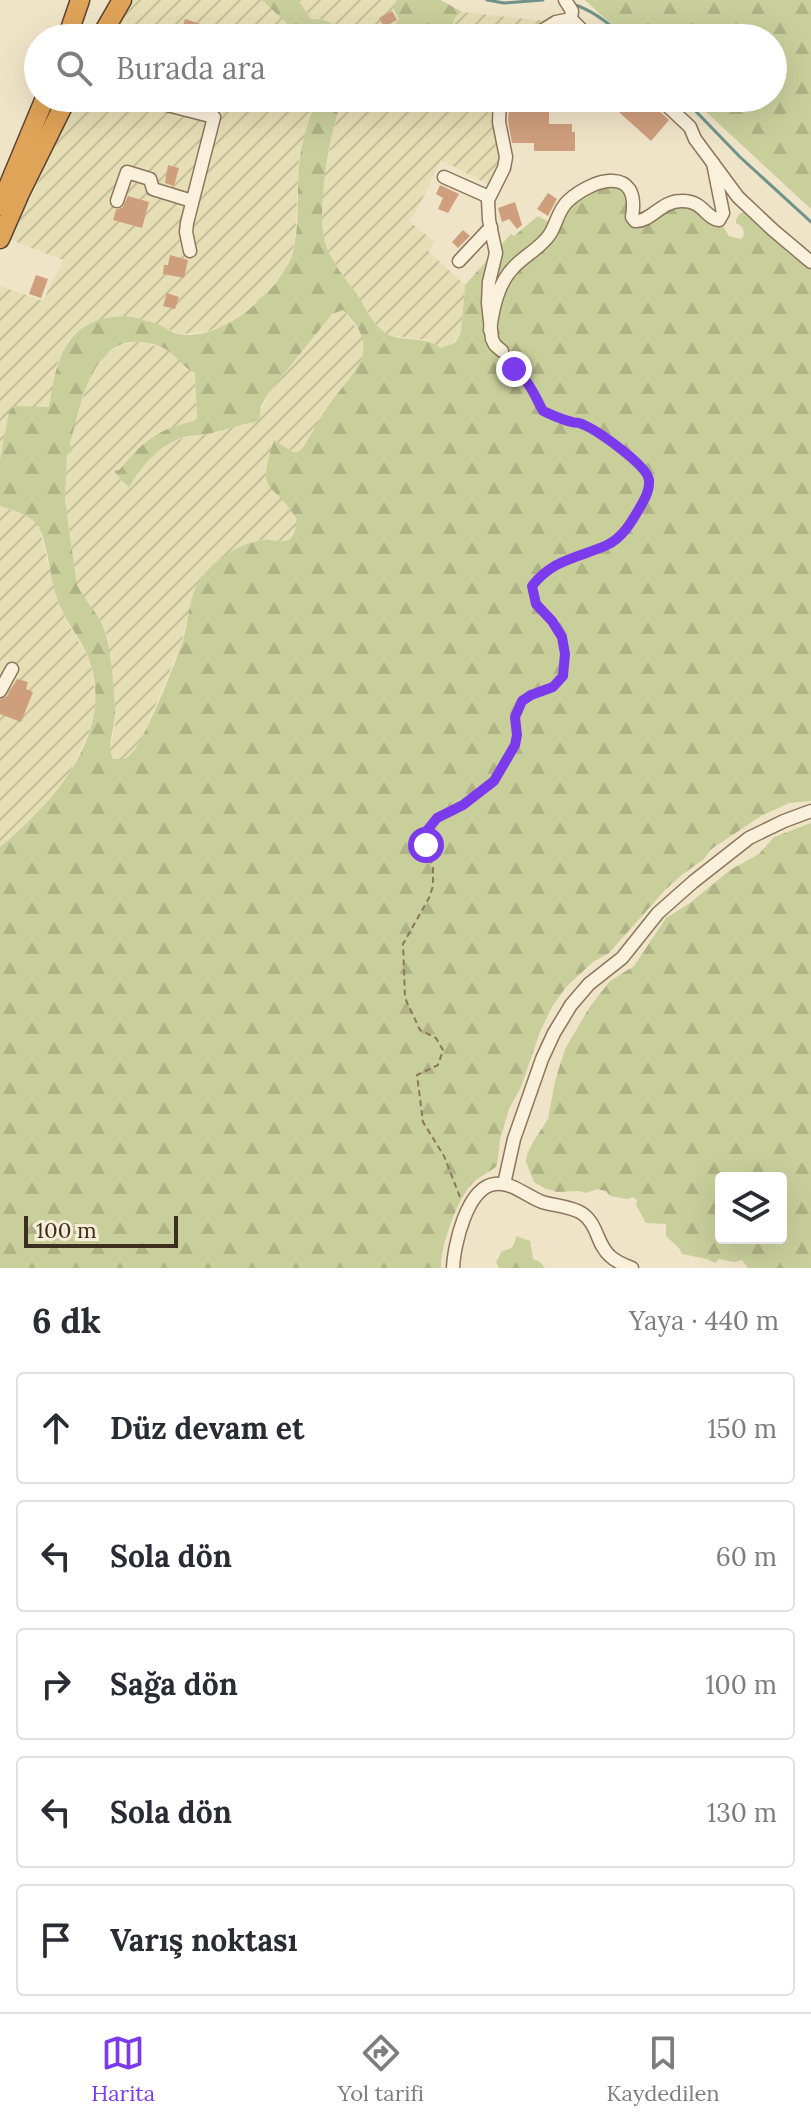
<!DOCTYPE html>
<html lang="tr">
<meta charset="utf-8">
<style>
body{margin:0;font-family:Lora,serif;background:#f2f2f3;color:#2b2b33}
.controls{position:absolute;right:24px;bottom:24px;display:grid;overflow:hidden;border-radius:8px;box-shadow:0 8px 32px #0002}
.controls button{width:72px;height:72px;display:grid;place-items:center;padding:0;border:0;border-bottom:2px solid #e1e1e2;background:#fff;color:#2b2b33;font:40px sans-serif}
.scale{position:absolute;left:24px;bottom:20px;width:154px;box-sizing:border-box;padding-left:8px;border:4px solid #3d2e20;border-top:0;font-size:22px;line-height:28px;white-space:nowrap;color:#3d2e20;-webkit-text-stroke:6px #f7eed8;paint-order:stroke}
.stop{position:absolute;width:24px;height:24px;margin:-18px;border:6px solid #7c3aed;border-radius:50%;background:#fff}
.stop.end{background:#7c3aed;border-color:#fff;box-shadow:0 2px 8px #0008}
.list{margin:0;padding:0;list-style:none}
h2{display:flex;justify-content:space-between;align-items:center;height:104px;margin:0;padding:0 32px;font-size:34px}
h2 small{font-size:26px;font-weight:400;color:#7c7c81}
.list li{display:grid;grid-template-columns:52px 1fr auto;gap:24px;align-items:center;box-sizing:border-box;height:112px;margin:0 16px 16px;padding:0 16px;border:2px solid #e1e1e2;border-radius:8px}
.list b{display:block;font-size:30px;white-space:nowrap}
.list em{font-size:26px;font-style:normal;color:#7c7c81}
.icon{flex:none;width:44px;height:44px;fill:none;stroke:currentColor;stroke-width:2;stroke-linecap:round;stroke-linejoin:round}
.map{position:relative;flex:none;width:811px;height:1268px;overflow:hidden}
.search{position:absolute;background:#fff;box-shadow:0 8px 32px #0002;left:24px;right:24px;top:24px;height:88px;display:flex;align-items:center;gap:20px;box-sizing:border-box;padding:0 28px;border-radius:44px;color:#7c7c81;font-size:30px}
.sheet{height:744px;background:#fff}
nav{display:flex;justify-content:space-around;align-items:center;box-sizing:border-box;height:112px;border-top:2px solid #e1e1e2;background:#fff;font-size:22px;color:#7c7c81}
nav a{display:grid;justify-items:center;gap:4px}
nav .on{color:#7c3aed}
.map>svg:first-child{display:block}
.farmland{fill:url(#farmland-furrows)}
.forest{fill:url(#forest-firs);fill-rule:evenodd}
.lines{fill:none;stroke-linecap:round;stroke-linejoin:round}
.stream{stroke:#6f938a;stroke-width:3}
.building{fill:#cf9f7d}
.minor-casing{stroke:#8d765c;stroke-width:15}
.highway-casing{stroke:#5b4430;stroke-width:21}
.path{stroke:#8d765c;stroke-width:2;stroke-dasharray:6 4;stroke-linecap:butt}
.minor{stroke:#faf1dc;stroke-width:12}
.highway{stroke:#e0a458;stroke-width:18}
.route{stroke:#7c3aed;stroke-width:10}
</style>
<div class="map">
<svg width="811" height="1268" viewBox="0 0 811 1268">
<defs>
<pattern id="farmland-furrows" width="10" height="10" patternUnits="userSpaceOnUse" patternTransform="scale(2)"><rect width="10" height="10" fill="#e6deb5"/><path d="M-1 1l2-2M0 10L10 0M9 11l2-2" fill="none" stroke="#c6bf9b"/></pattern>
<pattern id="forest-firs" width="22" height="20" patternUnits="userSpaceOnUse" patternTransform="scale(2)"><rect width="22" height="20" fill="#c9cf9b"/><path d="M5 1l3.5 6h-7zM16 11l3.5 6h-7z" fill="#aeb285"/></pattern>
</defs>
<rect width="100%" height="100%" fill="#f0e4c8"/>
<!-- farmland -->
<g class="farmland">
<path d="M133,0H262L302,38H110Z"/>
<path d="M298,0H396L394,2L400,21L367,38H346L344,33L319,18L311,19Z"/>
<path d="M462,12L471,13L556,22L530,38H447L457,15Z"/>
<path d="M77,98H317L299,158L295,242L287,267L271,287L258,302L224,326L205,332L180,334L163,327L132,317L115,316L100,320L77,332L69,339L58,361L49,408L14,406L9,411L0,460V286L43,301L63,260L11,240Z"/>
<path d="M343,98H500L505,147L493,187L441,160L415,214L409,221L435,242L428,251L465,285L461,333L451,346L441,348L428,340L392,336L386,334L379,328L331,258L324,239L321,215L322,190L333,132Z"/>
<path d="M343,310L363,337L364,350L360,363L298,452H293L275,440L293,513L296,518L297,524L291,537L284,541L261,540L253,542L233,552L205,572L194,592L181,644L141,740L131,755L124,759H112L110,749L115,725V709L107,636L103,624L83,598L77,585L65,500L67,455L71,451L69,444L85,392L95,367L101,358L118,346L135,342H144L171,352L182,362L186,369L195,373L197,418L194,421L159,432L148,439L133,453L118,470L115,472L123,482L129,486L141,469L158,450L169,443L184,438L219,432L244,423L259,416L267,395L332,314Z"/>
<path d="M0,506L25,515L34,520L39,527L57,600L69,626L88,656L92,670L96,702L89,732L69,774L37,814L0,847Z"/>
</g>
<!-- forest -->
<g class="forest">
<path d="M262,0H298L311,19C326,18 339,25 346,38H302Z"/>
<path d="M396,0H441L462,12L456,16L447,38H367L400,21L393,7Z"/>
<path d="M585,0H811V209L691,98H773V38H626Z"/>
<path d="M317,98H343C330,130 317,204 324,238C329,260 345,278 358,296C365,308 373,323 383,331C399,344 423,334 441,348L455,343L461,333L465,285L511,234L514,236L538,216L554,225L561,209L595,185L624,184L633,218L677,201L722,225L729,236L741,239L743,237C745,230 743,226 736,223C736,217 738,214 744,212L792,256L811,270V801L789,803L761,816L710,850L704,859L683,874L666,889L609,953L593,962L566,987L552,1007L540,1032L521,1087L509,1109L500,1140L497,1166C488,1173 478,1177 471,1185C457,1200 440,1248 441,1268H0V847C53,803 116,734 89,659C82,640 67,624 59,604C49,580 50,551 39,527C30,514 14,511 0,506V460L9,411L14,406L49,407C55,373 59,335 96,321C108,317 120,315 132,317C142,319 153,323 162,326C167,328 172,333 178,334C219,342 269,299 287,266C303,239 295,188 300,157C303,137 310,117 317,98ZM343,310C384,350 355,369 329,405C320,418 312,433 303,447L298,452H293L274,440C256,497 271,478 296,518C297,525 295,536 288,540C281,543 270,539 263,540C238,543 205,565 195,589C188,606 188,625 182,643C175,663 144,743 130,755C125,760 119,759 113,759C106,745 116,726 115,710C114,688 111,641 101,622C94,609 84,599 77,585L65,500L67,455L72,451L70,444C83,399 94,321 161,347C176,353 181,367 195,373L197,418L194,421C155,431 145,439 119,470L114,471L123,482L129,487C143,465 159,444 185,437C195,435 206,435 216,432C230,429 244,423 259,421L261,406L267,395L332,314Z"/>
<path d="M811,823V1268H748L742,1260L734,1262L719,1259L715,1263L707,1259L682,1254L679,1248L666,1236V1224L646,1223L636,1205L637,1200L633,1197L627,1199L610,1196L606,1191L597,1189L586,1193L579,1191L557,1192L544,1188L534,1182L526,1162L527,1155L533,1142L548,1119L555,1081L565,1049L572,1037L589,1008L610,981L634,966L666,918L690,903L730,870L759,854L774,837ZM721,1178H781V1238H721Z"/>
<path d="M516,1236L530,1241L533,1259L540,1262L545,1268H499L496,1262L502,1251C512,1250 515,1245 516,1236Z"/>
</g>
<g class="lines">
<!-- stream -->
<g class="stream">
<path d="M487,0L504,3L543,0"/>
<path d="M572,4C593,10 609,23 624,38"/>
<path d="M683,98L740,157L811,222"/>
</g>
</g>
<!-- building -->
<g class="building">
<path d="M392,11L397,20L384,27L379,18Z"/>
<path d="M185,19L238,36V38H179Z"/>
<path d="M528,98H549V124H572V132H575V151H534V143H512L508,121L509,107H513V103H523V100Z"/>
<path d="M613,98H650L653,105L669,120L651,141L609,103Z"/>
<path d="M168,165L179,168L174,186L165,183Z"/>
<path d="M440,185L459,194L448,213L438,209L443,198L436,194Z"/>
<path d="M548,193L557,199L548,216L537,209Z"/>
<path d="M128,196L149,202L142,228L113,220L116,210L123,207Z"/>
<path d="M515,202L522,225L517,229L509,219L502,222L498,208Z"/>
<path d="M463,230L470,236L458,248L452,242Z"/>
<path d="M170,255L188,260L184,278L163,274L164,265H168Z"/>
<path d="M36,275L48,279L41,298L29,294Z"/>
<path d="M167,293L179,297L175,309L163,306Z"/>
<path d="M17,679L28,682L26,689L33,692L21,722L0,714V700L7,696Z"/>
</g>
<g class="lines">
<defs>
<g id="minor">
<path d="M565,0L572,11L571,19L590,38"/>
<path d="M530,38L556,22L571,19"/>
<path d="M140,98L214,117L187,223L186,232L190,251"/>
<path d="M500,98L499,122L506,157L504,168L488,200L489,220L496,253L489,282L488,303L492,339L495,345L502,351"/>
<path d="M659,98L690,127L695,139L738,197L773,230L811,262"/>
<path d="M444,177L489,197"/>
<path d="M117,201L127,172L150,179L153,189L192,201"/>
<path d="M459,261L491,227"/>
<path d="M490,330C493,308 498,283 514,267C525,255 541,248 550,234C557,223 558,210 568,201C593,178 641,165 632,217L635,221C651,222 661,201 681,201C703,200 705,218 719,220L723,213L713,163"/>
<path d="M0,691L12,669"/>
<path d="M504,1184L514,1139L542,1059L554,1033L571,1005L589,984L622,958L658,913L693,882L749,838L784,821L811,811"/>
<path d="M453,1268C454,1245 467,1187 495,1184C513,1182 526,1196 542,1202C555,1206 571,1206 583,1214C598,1225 597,1245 610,1256C616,1262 624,1265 632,1268"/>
</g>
<g id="highway">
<path d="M67,38L80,0"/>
<path d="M100,38L122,0"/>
<path d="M0,206L45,98"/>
<path d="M0,239L21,191L67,98"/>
</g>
</defs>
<!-- minor casing -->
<use href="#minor" class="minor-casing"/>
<!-- highway casing -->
<use href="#highway" class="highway-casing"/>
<!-- path -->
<path class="path" d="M460,1197L444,1156L423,1122L417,1075L438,1065L443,1050L436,1038L420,1030L405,998L403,944L429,898L433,886V868L426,845L425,833L437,818L463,805L494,781L515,745L517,735L515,717L522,701L531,695L553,687L563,676L565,654L562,637L552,621L536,604L532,586C546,568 567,558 589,551C599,548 609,545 617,539C627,532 633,519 639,509C644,500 650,491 649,480C647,465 598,431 584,425C576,421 580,424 572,422C562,420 552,415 543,411C538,401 533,390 526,380C520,372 513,367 507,359"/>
<!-- minor -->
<use href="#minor" class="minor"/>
<!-- highway -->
<use href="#highway" class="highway"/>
</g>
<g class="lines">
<!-- route -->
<path class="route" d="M426,845L425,833L437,818L463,805L494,781L515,745L517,735L515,717L522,701L531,695L553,687L563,676L565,654L562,637L552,621L536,604L532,586C553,559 578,558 607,545C622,538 631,523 639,509C644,500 650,491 649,480C647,465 598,431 584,425C576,421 580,424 572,422C562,420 552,415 543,411C535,396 529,380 514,369"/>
</g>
</svg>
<div class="controls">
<button><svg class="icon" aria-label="layers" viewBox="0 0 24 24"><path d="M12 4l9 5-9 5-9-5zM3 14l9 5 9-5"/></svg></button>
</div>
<div class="scale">100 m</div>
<div class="stop" style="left:426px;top:845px"></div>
<div class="stop end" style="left:514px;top:369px"></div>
<div class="search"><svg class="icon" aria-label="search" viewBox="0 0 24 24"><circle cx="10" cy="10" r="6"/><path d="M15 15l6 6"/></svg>Burada ara</div>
</div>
<section class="sheet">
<h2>6 dk<small>Yaya · 440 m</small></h2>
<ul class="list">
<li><svg class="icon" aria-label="ahead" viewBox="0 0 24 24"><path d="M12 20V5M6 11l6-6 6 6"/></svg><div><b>Düz devam et</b></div><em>150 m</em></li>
<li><svg class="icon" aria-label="left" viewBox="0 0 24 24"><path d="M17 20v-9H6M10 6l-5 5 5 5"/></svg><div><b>Sola dön</b></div><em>60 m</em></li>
<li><svg class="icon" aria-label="right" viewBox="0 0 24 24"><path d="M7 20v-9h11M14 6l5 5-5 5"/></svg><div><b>Sağa dön</b></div><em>100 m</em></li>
<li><svg class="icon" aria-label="left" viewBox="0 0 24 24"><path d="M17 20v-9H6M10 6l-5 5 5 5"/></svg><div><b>Sola dön</b></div><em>130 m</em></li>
<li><svg class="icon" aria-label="arrive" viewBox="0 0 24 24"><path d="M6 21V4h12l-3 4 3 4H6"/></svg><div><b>Varış noktası</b></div></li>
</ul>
</section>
<nav>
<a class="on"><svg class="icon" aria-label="map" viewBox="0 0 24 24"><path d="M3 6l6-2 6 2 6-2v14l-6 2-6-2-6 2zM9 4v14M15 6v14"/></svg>Harita</a>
<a><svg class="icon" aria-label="directions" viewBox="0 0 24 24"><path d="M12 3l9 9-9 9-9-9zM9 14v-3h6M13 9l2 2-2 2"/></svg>Yol tarifi</a>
<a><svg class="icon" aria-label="saved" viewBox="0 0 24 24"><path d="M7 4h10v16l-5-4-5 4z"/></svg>Kaydedilen</a>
</nav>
